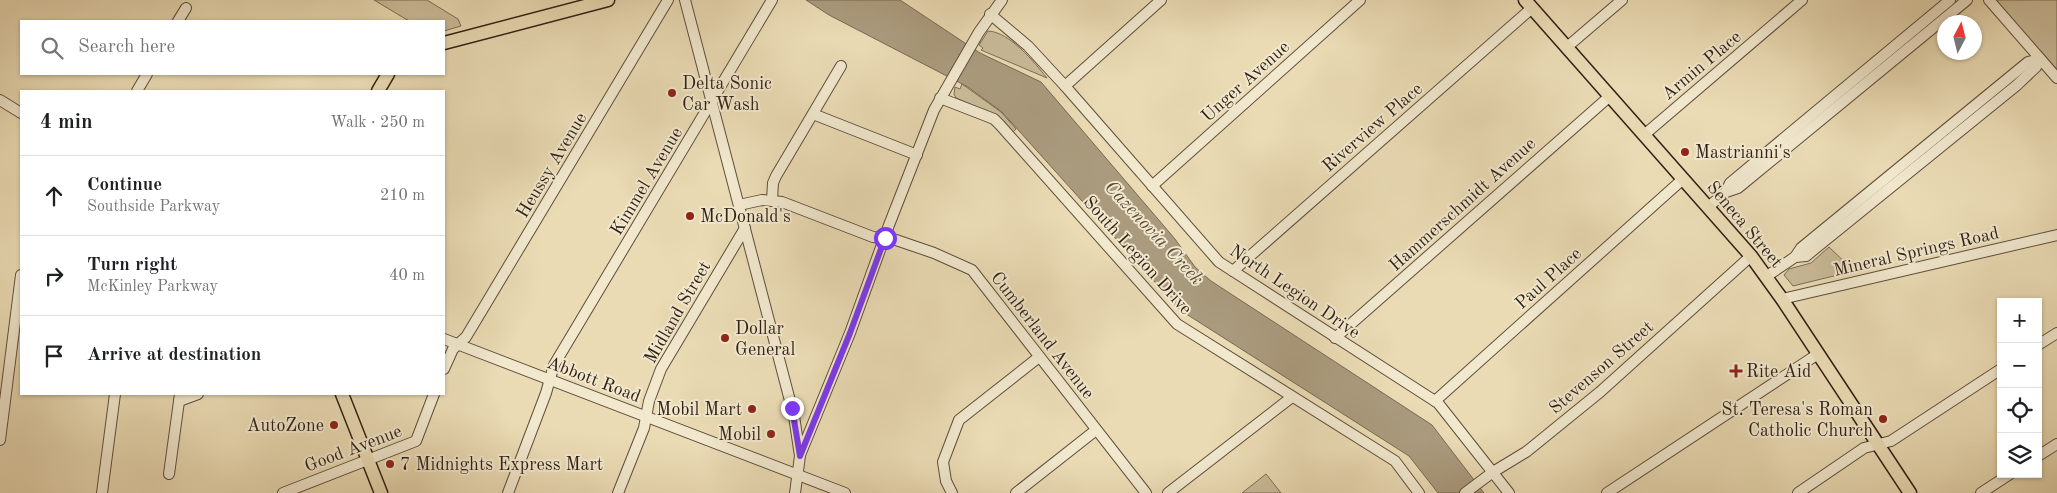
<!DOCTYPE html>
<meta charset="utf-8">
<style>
body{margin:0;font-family:"Old Standard TT",serif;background:#f2f2f2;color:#202124}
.controls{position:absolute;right:15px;bottom:15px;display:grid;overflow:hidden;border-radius:0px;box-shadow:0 1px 4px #0004}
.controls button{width:45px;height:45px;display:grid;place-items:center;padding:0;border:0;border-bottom:1px solid #e0e0e0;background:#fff;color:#202124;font:25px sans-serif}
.compass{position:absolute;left:1937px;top:15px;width:45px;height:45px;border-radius:50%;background:#fff;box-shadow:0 1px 4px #0004;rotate:7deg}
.stop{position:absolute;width:15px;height:15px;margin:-11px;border:4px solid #7c3aed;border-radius:50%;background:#fff}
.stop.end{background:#7c3aed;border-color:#fff;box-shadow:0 1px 5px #0008}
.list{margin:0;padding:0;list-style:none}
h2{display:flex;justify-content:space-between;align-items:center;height:65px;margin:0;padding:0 20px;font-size:21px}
h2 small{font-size:16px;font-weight:400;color:#757577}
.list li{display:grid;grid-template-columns:32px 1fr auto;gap:15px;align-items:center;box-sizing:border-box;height:80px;padding:0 20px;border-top:1px solid #e0e0e0}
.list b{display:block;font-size:19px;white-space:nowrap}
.list p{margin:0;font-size:16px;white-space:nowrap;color:#757577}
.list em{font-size:16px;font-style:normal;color:#757577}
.icon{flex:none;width:28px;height:28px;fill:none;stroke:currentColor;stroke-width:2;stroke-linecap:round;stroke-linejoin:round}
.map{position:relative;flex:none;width:2057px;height:493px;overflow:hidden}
.search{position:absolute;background:#fff;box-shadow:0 1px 4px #0004;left:20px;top:20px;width:425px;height:55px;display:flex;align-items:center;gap:12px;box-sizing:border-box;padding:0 18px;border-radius:0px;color:#757577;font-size:19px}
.panel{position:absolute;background:#fff;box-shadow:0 1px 4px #0004;left:20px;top:90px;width:425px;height:305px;border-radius:0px}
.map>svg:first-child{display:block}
.green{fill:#cabb99;stroke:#7c6d56}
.water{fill:#aa9b7e;stroke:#796954}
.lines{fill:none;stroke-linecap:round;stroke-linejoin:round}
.minor-casing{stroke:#5e4e3c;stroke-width:12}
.major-casing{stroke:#2f1f14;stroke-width:15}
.minor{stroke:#f1e8ce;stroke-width:10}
.major{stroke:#eadbb4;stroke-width:12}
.route{stroke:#7c3aed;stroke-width:6}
.poi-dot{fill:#8f2418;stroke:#f1e8ce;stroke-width:2}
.labels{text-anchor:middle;stroke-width:4;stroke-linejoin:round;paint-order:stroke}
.street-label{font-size:18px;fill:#2f1f14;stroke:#f1e8ce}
.poi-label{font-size:18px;fill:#2f1f14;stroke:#f1e8ce;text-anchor:start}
.water-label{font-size:19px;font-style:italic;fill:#5a4a39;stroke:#f1e8ce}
</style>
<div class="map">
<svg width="2057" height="493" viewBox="0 0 2057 493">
<rect width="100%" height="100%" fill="#eadbb4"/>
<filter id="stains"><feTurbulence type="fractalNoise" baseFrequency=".004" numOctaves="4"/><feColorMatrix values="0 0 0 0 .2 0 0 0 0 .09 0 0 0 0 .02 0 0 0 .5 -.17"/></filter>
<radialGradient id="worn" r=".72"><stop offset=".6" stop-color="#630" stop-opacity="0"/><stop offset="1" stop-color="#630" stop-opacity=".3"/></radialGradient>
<!-- green -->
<g class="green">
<path d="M374,0H427L458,19L461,26L444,31V21H409Z"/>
<path d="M1995,0H2057V71Z"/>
<path d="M988,31C1010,32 1034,62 1047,78L981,50L983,48L979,45Z"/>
<path d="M962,84L1001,112L1016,129L1013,132L998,116L956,98L954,94L955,87L960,89Z"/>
<path d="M1829,247L1854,271L1793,286L1784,275L1789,269L1811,263Z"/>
<path d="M1266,474L1281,493H1242Z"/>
</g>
<!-- water -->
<path class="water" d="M806,0H900L980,53L1041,82L1175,239L1195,267L1211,281L1432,425L1484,493H1438L1409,456L1180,310L1002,112L968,87L829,15Z"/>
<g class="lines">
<defs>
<g id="minor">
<path d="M685,0L794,416L800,456L795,493"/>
<path d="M1989,0L2057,78"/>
<path d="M990,14L1028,46L1065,86L1219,262L1438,403L1509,493"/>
<path d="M178,21L186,8"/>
<path d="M1567,47L1622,0"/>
<path d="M1065,86L1161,0"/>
<path d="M137,91L147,74"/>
<path d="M940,98L994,119L1000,125L1177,324L1395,461L1419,493"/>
<path d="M0,100L21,113"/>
<path d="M813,114L917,155"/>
<path d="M1644,135L1802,0"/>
<path d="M1152,186L1360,0"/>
<path d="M1726,192L1730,183L1950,0"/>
<path d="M772,200L773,183L776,176L841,66"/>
<path d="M739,205L762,200L782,202L873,237L896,240L934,253L972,270L1146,493"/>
<path d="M1708,207L1726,192L1738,188L1967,0"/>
<path d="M1795,257L1806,256L2017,85L2036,67L2040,59"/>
<path d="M1233,271L1532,8"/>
<path d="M1767,276L1795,257L1801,248L2028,62L2040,59"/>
<path d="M1782,299L2057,235"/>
<path d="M1335,338L1610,96"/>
<path d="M444,339L845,493"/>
<path d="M2038,345L2057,333"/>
<path d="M444,369L453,349L466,337L668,0"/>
<path d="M179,401L198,394"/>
<path d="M1435,401L1683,179"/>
<path d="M0,440L21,275"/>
<path d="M800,455L850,333L889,225L934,110L979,32L1002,0"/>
<path d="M2038,456L2057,444"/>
<path d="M169,474L180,394"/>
<path d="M102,493L115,394"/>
<path d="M283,493L416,441L434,394"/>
<path d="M508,493L546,393L554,365L772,0"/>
<path d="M618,493L644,428L649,401L661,369L745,228"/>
<path d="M952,493L946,481L943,462L959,420L1039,357"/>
<path d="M1016,493L1096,430"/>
<path d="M1168,493L1292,397"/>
<path d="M1465,493L1493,472L1526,452L1600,392L1751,256"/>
<path d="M1607,493L1818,354"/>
<path d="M1798,493L1864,448L1891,441L2001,369"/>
<path d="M1981,493L2010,474"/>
</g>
<g id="major">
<path d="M1525,0L1751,256L1782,299L1910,493"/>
<path d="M444,43L608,0"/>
<path d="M378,91L388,74"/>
<path d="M342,394L381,493"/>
</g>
</defs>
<!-- minor casing -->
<use href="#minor" class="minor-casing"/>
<!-- major casing -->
<use href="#major" class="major-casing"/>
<!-- minor -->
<use href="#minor" class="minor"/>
<!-- major -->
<use href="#major" class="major"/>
</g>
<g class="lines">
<!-- route -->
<path class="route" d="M792,408L800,456L850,333L885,238"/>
</g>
<!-- markers -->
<g class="poi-dot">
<circle cx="672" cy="93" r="5"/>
<circle cx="1685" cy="152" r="5"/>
<circle cx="690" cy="216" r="5"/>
<circle cx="725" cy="338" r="5"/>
<path d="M1733.5 363.5h5v5h5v5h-5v5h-5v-5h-5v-5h5z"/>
<circle cx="752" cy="409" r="5"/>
<circle cx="1883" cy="419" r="5"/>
<circle cx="334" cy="425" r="5"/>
<circle cx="771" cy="434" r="5"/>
<circle cx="390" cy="464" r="5"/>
</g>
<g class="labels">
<!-- street labels -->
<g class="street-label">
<text transform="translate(1701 65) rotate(-40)" y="6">Armin Place</text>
<text transform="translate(1245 81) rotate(-42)" y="6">Unger Avenue</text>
<text transform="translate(1372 127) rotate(-41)" y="6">Riverview Place</text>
<text transform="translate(551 165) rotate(-59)" y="6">Heussy Avenue</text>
<text transform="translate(646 181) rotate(-59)" y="6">Kimmel Avenue</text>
<text transform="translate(1462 204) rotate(-42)" y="6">Hammerschmidt Avenue</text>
<text transform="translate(1745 224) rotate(50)" y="6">Seneca Street</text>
<text transform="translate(1916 251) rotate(-13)" y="6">Mineral Springs Road</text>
<text transform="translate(1138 255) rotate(48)" y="6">South Legion Drive</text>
<text transform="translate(1548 278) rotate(-42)" y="6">Paul Place</text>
<text transform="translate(1295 291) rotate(34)" y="6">North Legion Drive</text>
<text transform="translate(677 312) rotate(-60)" y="6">Midland Street</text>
<text transform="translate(1043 335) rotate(52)" y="6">Cumberland Avenue</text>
<text transform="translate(1601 367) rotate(-41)" y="6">Stevenson Street</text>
<text transform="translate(594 379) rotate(21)" y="6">Abbott Road</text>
<text transform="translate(353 448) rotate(-21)" y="6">Good Avenue</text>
</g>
<!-- poi labels -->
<g class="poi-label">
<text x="682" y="89">Delta Sonic<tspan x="682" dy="21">Car Wash</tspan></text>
<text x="1695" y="158">Mastrianni's</text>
<text x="700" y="222">McDonald's</text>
<text x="735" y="334">Dollar<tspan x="735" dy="21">General</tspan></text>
<text x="1746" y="377">Rite Aid</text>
<text x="742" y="415" text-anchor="end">Mobil Mart</text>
<text x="1873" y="415" text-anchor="end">St. Teresa's Roman<tspan x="1873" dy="21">Catholic Church</tspan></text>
<text x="324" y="431" text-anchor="end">AutoZone</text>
<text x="761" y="440" text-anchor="end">Mobil</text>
<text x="400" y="470">7 Midnights Express Mart</text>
</g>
<!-- water labels -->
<g class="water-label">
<text transform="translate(1155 232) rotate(47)" y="7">Cazenovia Creek</text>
</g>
</g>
<rect width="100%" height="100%" filter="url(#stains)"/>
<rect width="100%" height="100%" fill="url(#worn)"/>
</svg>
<div class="controls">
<button>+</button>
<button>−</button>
<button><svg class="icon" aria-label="locate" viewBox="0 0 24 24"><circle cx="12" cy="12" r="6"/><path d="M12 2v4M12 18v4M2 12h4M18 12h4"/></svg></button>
<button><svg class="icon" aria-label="layers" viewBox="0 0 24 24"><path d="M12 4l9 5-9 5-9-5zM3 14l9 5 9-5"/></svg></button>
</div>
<svg class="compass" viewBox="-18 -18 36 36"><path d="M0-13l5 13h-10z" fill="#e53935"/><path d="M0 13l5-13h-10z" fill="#757577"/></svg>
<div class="stop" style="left:885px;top:238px"></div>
<div class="stop end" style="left:792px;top:408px"></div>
<div class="search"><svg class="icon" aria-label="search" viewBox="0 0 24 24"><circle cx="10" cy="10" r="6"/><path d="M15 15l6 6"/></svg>Search here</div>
<section class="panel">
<h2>4 min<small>Walk · 250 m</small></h2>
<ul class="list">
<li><svg class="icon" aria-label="ahead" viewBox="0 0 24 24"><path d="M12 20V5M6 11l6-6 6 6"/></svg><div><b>Continue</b><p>Southside Parkway</p></div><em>210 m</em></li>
<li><svg class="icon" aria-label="right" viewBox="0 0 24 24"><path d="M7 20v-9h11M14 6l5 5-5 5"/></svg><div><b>Turn right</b><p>McKinley Parkway</p></div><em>40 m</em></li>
<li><svg class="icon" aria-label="arrive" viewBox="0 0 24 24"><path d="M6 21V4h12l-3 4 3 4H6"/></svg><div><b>Arrive at destination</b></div></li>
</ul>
</section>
</div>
